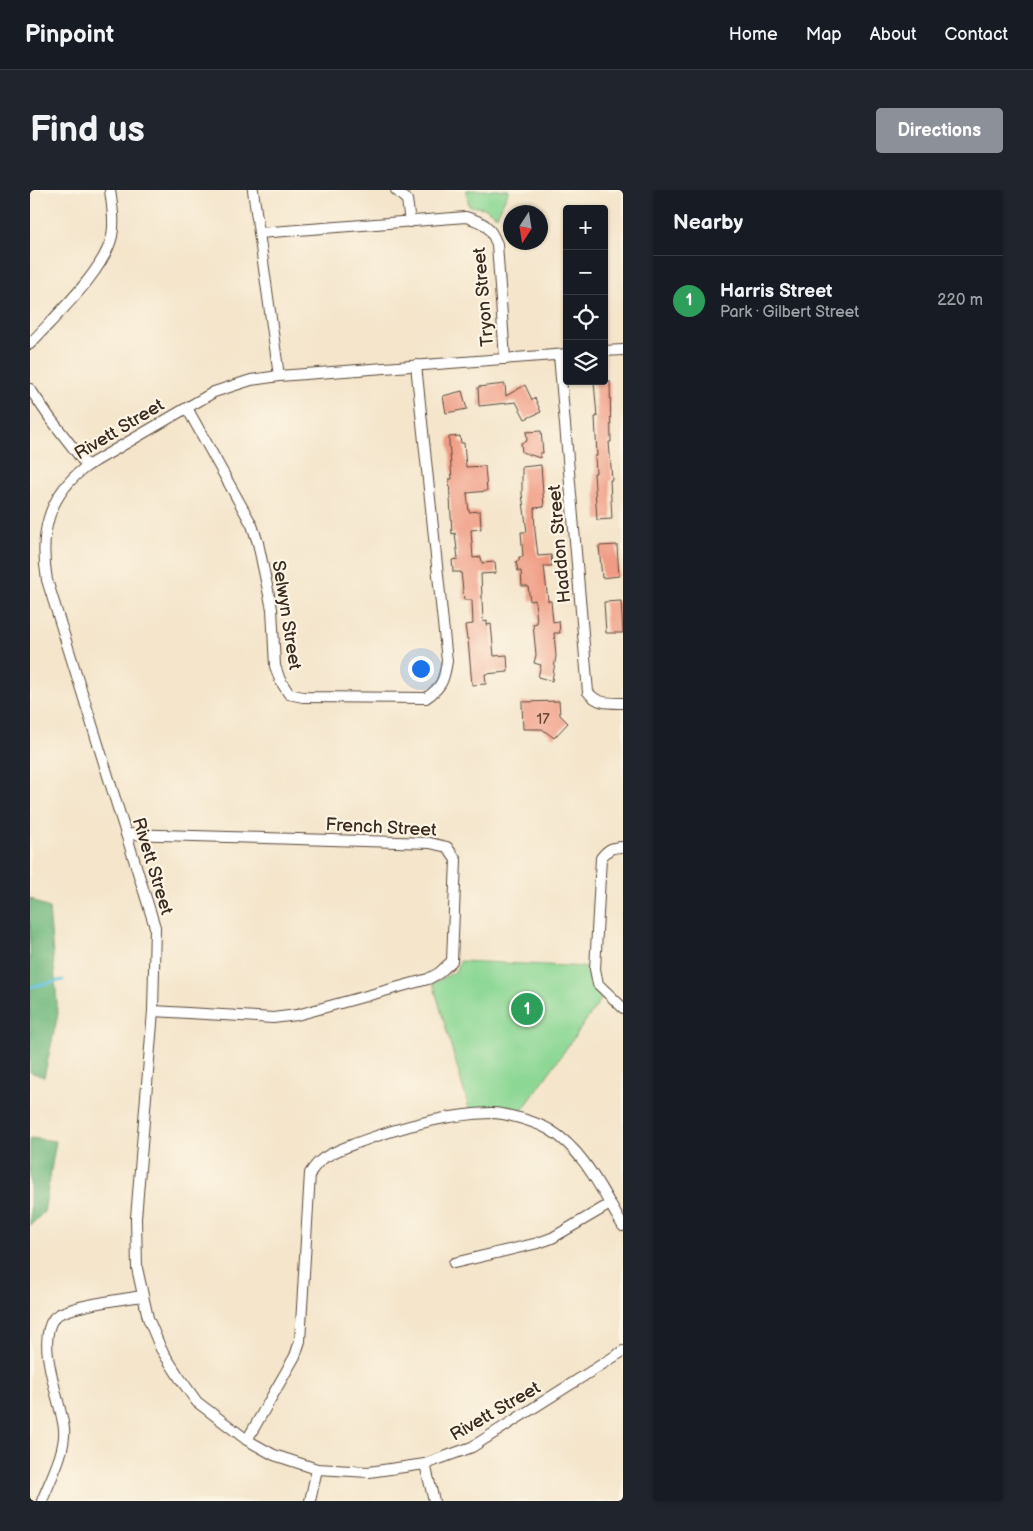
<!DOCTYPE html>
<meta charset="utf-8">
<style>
body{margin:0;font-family:"Balsamiq Sans",sans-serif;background:#20242c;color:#f1f3f6}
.controls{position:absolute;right:15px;top:15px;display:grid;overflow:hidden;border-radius:5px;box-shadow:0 1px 4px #0004}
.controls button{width:45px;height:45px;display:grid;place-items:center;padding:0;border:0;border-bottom:1px solid #363941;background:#171b24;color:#f1f3f6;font:25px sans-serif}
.compass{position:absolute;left:473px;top:15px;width:45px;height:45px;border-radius:50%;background:#171b24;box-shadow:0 1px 4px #0004;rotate:192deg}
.you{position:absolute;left:390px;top:478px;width:18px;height:18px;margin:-12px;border:4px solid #fff;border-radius:50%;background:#1a73e8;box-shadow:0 0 0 8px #1a73e833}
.badge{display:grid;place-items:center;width:32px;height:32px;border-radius:50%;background:#8c9099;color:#fff;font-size:16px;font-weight:700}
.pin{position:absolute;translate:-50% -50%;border:2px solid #fff;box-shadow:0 1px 5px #0006}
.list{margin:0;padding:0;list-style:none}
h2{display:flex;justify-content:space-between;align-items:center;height:65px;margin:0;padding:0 20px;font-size:21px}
h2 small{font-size:16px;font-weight:400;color:#9ea1a6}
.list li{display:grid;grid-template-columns:32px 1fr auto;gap:15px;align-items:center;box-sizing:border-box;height:90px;padding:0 20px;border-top:1px solid #363941}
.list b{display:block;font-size:19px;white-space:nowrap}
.list p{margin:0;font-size:16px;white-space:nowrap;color:#9ea1a6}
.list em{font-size:16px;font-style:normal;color:#9ea1a6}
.icon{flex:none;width:28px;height:28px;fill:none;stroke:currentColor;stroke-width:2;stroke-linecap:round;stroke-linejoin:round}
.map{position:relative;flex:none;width:593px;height:1311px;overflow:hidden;border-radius:5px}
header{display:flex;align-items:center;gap:30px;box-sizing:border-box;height:70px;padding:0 25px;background:#171b24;border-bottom:1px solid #363941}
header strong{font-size:24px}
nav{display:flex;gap:28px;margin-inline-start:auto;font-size:18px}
.intro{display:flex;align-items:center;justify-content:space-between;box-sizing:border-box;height:120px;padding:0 30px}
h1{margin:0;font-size:35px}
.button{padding:12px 22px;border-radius:5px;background:#8c9099;color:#fff;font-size:18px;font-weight:700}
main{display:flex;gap:30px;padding:0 30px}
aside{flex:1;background:#171b24;border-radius:5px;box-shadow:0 1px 4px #0004}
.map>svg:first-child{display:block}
.green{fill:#8cd794;stroke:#648059}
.forest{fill:#71b87e;stroke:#56714e}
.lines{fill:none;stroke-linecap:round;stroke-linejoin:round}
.stream{stroke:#5bbfd9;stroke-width:3}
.building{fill:#f09b84}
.street-casing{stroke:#574638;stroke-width:12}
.street{stroke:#fff;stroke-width:10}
.labels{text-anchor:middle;stroke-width:4.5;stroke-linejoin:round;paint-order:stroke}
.number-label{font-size:15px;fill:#684638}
.street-label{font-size:18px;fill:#3b2a1e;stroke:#fcf5e5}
</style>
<header>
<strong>Pinpoint</strong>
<nav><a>Home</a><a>Map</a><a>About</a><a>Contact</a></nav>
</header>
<div class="intro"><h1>Find us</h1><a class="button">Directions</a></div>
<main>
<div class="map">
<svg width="593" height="1311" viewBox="0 0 593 1311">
<rect width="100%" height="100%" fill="#fcf5e5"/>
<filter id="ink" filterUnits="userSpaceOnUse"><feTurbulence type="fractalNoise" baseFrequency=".02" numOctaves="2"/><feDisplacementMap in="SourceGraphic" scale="10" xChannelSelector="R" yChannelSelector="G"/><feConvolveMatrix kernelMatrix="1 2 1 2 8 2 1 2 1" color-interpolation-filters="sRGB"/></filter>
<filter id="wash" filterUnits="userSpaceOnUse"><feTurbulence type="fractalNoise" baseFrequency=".0096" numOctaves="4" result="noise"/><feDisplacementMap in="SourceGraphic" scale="20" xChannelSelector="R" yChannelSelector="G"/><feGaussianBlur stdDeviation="1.12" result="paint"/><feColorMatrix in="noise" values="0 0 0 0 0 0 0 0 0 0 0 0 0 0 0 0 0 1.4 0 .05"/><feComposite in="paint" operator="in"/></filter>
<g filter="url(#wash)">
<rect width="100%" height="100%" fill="#f4e5cb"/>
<!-- green -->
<g class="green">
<path d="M436,0H479L467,26L455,18L439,16Z"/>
<path d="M430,771L558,777L563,795L572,808L489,925L440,922L403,793L425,782Z"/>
</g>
<!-- forest -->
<g class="forest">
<path d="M0,708L19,719L28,824L14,887L0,882Z"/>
<path d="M0,948L26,951L14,1022L0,1036Z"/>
</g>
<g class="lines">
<!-- stream -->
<path class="stream" d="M0,797L33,790"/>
</g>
<g id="blocks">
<!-- building -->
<g class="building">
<path d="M564,191H580L581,252H579L582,290H580L582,329L567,330L564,283H566L565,266H567L565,227H567Z"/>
<path d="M475,194L476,206L495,195L502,210L505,208L511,222L495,229L486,212L449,216L448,197Z"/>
<path d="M432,201L437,219L416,223L413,206Z"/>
<path d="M511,241L513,263H510V268L492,262L491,253L497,251L496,242Z"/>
<path d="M430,246L431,253H434L436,277L455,276L457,301L437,303L439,322L450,321L451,339L441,340L443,368L451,367L452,373L465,372L466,383L451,384L453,432L457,431V435L461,434L464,466L477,465L478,482L455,484L456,494L442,495L438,449H437L435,435L443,434L442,410H434L431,382H423L422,370L428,369L425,343L422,344L419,289H422L419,253V247Z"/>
<path d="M511,275L514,317L504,318L505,341L508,366L521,365L522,376H514L518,411H521L523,432L529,431L530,443H524L526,466L522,491L508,487L511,475L504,473L506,465L503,434L507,433L505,410L500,411L498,396H492L491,381H488L486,371H489V367H493L491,342H497L492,304V277Z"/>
<path d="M587,355L589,386L572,388L569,356Z"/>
<path d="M591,411L593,443H576L574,412Z"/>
<path d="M529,511L530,525L538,533L524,548L512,539H493L492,512Z"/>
</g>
</g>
</g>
<g filter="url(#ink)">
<use href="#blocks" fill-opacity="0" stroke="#574638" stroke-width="1"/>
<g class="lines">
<defs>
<g id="street">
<path d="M223,0L249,186"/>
<path d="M366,0L377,10L380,32"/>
<path d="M229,43L436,27C455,33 459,35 467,54L475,169"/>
<path d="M0,154C24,127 74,82 82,46C85,31 82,15 80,0"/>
<path d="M574,161L593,160"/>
<path d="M537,164L249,186L221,190L184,202L57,276C18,305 9,343 17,390L125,737L123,821L106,1028L107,1078L118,1128L131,1159L149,1187L167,1212L217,1250L244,1265L287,1279L339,1282L395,1274L442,1257L593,1161"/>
<path d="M529,165L558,502C567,514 579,513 593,513"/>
<path d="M0,199L20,228L57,276"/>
<path d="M157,218L222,335L228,353L242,419L245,476L250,490L259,504L273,507L396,508C412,497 414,490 417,471L386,175"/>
<path d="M96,644L400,653L417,657L426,670L422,771L409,783L398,789L267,825L243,828L123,821"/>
<path d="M593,657C582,657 578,659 571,668L565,779L568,794L593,818"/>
<path d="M424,1073L508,1053L522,1048L580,1014"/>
<path d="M217,1250L265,1166L270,1151L280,983C283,979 286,974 290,971C299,963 312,959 324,954C367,938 415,924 461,923C477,923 506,932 520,940C555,961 572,1002 593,1036"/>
<path d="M395,1274L404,1311"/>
<path d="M12,1311C20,1290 36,1261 34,1239C31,1211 5,1152 24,1128C34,1116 95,1109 112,1106"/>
<path d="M280,1311L287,1279"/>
</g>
</defs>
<!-- street casing -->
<use href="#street" class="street-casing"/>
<!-- street -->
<use href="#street" class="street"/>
</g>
</g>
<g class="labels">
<!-- number labels -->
<g class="number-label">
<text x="513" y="534">17</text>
</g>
<!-- street labels -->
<g class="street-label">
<text transform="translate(453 107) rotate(-95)" y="6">Tryon Street</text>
<text transform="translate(89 239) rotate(-31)" y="6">Rivett Street</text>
<text transform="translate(529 354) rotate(-95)" y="6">Haddon Street</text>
<text transform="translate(257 425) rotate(81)" y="6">Selwyn Street</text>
<text transform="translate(351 637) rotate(3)" y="6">French Street</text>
<text transform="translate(123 676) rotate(73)" y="6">Rivett Street</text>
<text transform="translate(465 1221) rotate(-30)" y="6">Rivett Street</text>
</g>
</g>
</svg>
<div class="controls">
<button>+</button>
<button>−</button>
<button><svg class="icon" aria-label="locate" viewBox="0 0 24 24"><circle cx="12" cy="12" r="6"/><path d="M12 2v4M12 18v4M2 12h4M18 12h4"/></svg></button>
<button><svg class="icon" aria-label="layers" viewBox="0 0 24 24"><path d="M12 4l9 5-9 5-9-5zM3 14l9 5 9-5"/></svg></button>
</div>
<svg class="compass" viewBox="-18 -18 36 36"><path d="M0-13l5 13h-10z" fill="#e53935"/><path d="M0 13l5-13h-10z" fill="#9ea1a6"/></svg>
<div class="you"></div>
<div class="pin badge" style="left:497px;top:819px;background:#2e9e5b">1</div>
</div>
<aside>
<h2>Nearby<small></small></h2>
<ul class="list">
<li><span class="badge" style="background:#2e9e5b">1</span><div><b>Harris Street</b><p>Park · Gilbert Street</p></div><em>220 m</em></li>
</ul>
</aside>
</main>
